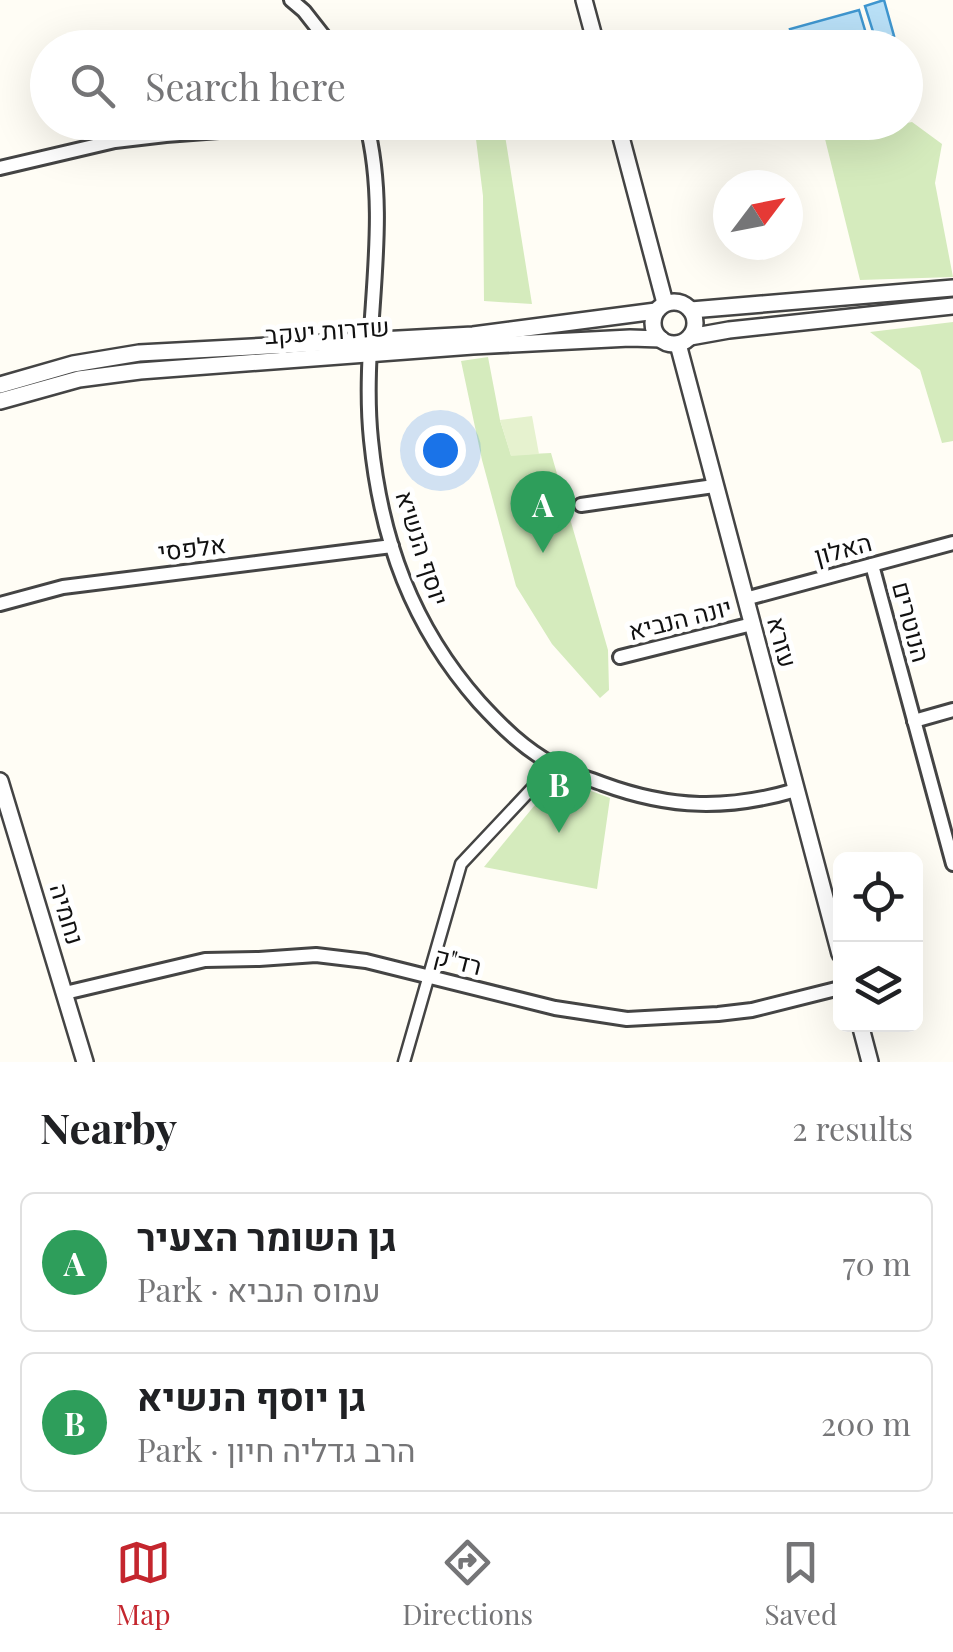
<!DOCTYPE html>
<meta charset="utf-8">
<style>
body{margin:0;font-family:"Playfair Display",Heebo,serif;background:#f2f2f2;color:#202124}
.controls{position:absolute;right:30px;bottom:30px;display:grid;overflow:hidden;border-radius:15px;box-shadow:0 10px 40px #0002}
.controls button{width:90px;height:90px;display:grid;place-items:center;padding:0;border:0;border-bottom:2px solid #e0e0e0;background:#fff;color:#202124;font:50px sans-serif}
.compass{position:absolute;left:713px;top:170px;width:90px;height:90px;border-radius:50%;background:#fff;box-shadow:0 10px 40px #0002;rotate:58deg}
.you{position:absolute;left:440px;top:450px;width:35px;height:35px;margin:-25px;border:8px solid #fff;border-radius:50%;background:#1a73e8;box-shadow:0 0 0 15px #1a73e833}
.badge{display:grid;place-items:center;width:65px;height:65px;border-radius:50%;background:#c4262e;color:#fff;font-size:32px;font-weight:700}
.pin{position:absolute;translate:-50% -82px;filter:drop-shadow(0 2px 5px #0008)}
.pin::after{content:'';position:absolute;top:52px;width:35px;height:30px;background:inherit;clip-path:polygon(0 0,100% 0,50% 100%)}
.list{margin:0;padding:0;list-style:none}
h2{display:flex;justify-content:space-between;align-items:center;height:130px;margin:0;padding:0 40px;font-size:42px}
h2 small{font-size:32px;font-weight:400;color:#757577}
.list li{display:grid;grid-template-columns:65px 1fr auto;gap:30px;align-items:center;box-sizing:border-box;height:140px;margin:0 20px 20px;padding:0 20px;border:2px solid #e0e0e0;border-radius:15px}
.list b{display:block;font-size:38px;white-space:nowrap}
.list p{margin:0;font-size:32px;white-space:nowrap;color:#757577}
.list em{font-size:32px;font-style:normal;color:#757577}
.icon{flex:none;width:55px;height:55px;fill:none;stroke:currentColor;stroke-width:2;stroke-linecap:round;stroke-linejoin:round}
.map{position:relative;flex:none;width:953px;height:1062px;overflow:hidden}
.search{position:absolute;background:#fff;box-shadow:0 10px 40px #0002;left:30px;right:30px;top:30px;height:110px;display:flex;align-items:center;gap:25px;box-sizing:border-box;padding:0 35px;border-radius:55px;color:#757577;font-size:38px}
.sheet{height:450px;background:#fff}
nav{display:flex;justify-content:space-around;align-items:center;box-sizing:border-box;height:140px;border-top:2px solid #e0e0e0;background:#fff;font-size:28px;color:#757577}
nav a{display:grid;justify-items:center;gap:5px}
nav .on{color:#c4262e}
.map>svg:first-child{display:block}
.green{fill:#d5ebbd}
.pitch{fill:#e6f2cf}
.water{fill:#b9e0f7;stroke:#3f96cf;stroke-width:2.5}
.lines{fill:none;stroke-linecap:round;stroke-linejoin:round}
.pedestrian-casing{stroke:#444;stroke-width:15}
.minor-casing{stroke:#444;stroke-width:18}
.tertiary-casing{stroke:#444;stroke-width:20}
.pedestrian{stroke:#fff;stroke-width:10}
.minor{stroke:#fff;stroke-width:12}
.tertiary{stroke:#fff;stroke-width:15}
.labels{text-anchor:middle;stroke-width:10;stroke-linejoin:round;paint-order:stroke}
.street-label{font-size:25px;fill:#111;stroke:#fff}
</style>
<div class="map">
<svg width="953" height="1062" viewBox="0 0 953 1062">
<rect width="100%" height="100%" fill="#fffdf5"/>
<!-- green -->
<g class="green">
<path d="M912,122L942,144L935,183L953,277L860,280L825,139Z"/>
<path d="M474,123H503L532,304L484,301L483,196Z"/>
<path d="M953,322V441L942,443L920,370L870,332Z"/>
<path d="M488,357L500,420L511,455L551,453L608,650L609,690L600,698L552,644L516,586L482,460L461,361Z"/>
<path d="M557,778L610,798L597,889L484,867Z"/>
</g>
<!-- pitch -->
<path class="pitch" d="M532,416L539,454L511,456L500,420Z"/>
<!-- water -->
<g class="water">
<path d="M884,0L894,36L876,41L865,6Z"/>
<path d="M859,10L870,47H796L790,29Z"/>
</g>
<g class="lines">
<defs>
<path id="pedestrian" d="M404,1062L461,864L554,765"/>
<g id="minor">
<path d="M291,0L304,11L333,48"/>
<path d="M366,122C393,226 360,335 371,440C381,540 412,626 479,702C501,726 524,749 554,765C569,773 587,778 603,784C671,809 728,810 796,790"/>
<path d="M0,168L115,141L166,135L341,122"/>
<path d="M581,505L714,486"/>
<path d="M872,565L953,864"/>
<path d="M745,599L953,543"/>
<path d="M0,604L63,587L392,546"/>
<path d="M620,657L752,624"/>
<path d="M914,721L953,710"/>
<path d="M65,993L205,960L259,959L316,955L366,961L555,1008L627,1019L718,1014L752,1010L840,988"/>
</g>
<g id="tertiary">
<path d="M584,0L597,48"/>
<path d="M617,122L665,303"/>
<circle cx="674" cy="323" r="21"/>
<path d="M691,310L953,288"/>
<path d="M690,337L729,330L953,306"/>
<path d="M678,344L840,954"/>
<path d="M0,385L73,364L139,353L473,335L656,311"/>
<path d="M0,401L79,379L140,371L473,346L630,338L661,339"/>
<path d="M0,781L85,1062"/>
<path d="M860,1024L870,1062"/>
</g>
</defs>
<!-- pedestrian casing -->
<use href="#pedestrian" class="pedestrian-casing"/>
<!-- minor casing -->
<use href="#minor" class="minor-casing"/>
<!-- tertiary casing -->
<use href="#tertiary" class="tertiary-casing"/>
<!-- pedestrian -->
<use href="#pedestrian" class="pedestrian"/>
<!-- minor -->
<use href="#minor" class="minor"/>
<!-- tertiary -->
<use href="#tertiary" class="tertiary"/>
</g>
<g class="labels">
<!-- street labels -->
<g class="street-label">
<text transform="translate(327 331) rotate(-4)" y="9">שדרות יעקב</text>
<text transform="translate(192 548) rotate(-7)" y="9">אלפסי</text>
<text transform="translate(422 548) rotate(72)" y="9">יוסף הנשיא</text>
<text transform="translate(843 549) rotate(-15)" y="9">האלון</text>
<text transform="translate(680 619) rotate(-14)" y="9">יונה הנביא</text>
<text transform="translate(911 622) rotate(75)" y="9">הנוטרים</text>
<text transform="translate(782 642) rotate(75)" y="9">עזרא</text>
<text transform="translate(67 914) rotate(73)" y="9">נחמיה</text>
<text transform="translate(458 961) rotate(14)" y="9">רד"ק</text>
</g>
</g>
</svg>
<div class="controls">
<button><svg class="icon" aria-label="locate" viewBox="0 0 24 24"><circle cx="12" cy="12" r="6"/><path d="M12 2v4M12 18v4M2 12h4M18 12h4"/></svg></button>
<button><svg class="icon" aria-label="layers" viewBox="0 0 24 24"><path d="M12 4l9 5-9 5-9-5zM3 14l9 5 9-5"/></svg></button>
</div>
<svg class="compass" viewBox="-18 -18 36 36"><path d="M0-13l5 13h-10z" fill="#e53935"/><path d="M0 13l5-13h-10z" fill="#757577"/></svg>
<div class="you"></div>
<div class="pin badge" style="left:543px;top:553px;background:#2e9e5b">A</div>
<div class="pin badge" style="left:559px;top:833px;background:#2e9e5b">B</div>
<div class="search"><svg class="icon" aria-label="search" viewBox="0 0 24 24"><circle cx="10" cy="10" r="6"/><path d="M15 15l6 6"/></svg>Search here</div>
</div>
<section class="sheet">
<h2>Nearby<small>2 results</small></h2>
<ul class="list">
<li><span class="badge" style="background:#2e9e5b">A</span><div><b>גן השומר הצעיר</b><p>Park · עמוס הנביא</p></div><em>70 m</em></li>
<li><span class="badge" style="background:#2e9e5b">B</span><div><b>גן יוסף הנשיא</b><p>Park · הרב גדליה חיון</p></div><em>200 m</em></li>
</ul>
</section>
<nav>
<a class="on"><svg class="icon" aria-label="map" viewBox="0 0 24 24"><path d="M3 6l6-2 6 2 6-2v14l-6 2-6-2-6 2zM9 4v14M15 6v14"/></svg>Map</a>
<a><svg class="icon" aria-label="directions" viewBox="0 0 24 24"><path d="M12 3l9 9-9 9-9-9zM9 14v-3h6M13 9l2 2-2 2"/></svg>Directions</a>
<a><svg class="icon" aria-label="saved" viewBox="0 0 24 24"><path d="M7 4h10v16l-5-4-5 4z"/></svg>Saved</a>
</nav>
